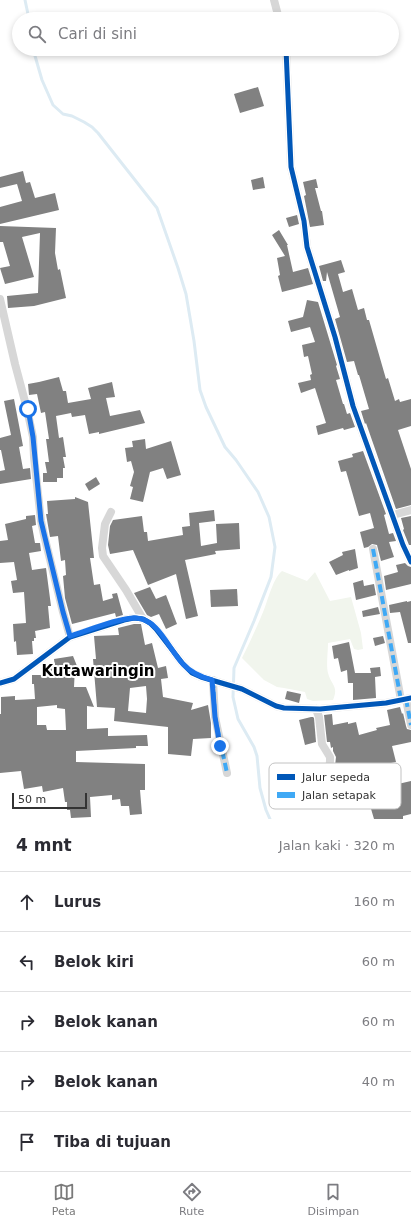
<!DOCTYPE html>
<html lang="id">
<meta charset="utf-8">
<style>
body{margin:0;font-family:"DejaVu Sans",sans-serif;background:#f2f2f3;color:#2b2b33}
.scale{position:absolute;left:12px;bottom:10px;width:75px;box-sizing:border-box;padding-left:4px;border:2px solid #333;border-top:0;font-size:11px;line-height:14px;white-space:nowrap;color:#333;-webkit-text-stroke:3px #fff;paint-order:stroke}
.stop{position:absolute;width:12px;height:12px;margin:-9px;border:3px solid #1a73e8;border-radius:50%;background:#fff}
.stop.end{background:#1a73e8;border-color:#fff;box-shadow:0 1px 4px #0008}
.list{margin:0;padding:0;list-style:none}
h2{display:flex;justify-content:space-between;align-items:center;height:52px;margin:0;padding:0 16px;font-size:17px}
h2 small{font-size:13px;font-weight:400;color:#7c7c81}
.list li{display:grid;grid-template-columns:26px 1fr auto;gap:12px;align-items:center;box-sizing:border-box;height:60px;padding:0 16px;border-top:1px solid #e1e1e2}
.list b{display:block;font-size:15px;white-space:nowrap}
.list em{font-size:13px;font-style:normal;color:#7c7c81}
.icon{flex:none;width:22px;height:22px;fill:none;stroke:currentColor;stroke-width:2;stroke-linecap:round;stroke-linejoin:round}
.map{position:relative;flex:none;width:411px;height:819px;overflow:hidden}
.search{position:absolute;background:#fff;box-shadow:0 2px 6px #0003;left:12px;right:12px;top:12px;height:44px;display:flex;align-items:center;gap:10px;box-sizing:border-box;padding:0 14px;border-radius:22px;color:#7c7c81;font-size:15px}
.sheet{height:352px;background:#fff}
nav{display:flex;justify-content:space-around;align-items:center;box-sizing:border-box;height:56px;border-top:1px solid #e1e1e2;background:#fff;font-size:11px;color:#7c7c81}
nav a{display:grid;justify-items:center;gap:2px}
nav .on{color:#7a7a7a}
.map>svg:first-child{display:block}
.green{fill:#f1f5ed}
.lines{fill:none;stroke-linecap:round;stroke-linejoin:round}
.stream{stroke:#ddebf3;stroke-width:3}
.building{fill:#818181;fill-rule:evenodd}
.minor{stroke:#d7d7d7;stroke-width:8}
.quiet{stroke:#3fa9f5;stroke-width:4;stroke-dasharray:8 4;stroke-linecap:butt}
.cycleway-casing{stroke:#fff;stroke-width:8}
.cycleway{stroke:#0057b8;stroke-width:5}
.route{stroke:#1a73e8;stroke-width:5}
.labels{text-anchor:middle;stroke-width:4;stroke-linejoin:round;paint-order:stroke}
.district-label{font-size:15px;font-weight:bold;fill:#000;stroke:#fff}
.key{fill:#fff;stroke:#c2c2c2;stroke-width:1}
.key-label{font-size:11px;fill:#333}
</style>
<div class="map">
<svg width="411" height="819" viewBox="0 0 411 819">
<rect width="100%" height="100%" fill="#fff"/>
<!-- green -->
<path class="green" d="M282,571L307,581L315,572L330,601L351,597L361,633L363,649L358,650L354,649L350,639L328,643C328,652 326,665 328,673C331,685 339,686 333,700L313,701L307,699L305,692L284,688L277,687L264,680L242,658C249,644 255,631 261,617C267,605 272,579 282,571Z"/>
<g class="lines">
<!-- stream -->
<g class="stream">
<path d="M25,0L29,19"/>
<path d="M33,49L42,80L53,105L63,114L72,116L84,122L92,127L98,133L157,208L178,268L186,294L194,341L200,390L206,407L225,447L236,460L258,492L269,517L275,547L271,577L254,621L234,668L233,697L238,719L254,747L257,756L260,788L266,810L270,819"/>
</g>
</g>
<!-- building -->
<g class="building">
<path d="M258,87L264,106L240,113L234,94Z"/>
<path d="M23,171L26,183L30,182L35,198L55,193L59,210L0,224V207L22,201L17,184L0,188V177Z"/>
<path d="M263,177L265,188L253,190L251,180Z"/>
<path d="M316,179L318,188H315L321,211H322L324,225L310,227L304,196L306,195L303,182Z"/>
<path d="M297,215L299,224L289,227L286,218Z"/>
<path d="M0,226L56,228L55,253L58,270L60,269L66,298L34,306L8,308L7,296L38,293L40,233L22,237L34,277L5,284L0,268L10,266L3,242H0Z"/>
<path d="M279,230L288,245H287L293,272L308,268L313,284L282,292L278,276L280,275L277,258L285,256L272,235Z"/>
<path d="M341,260L345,272L338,274L343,292L352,289L358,310L364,308L367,320H369L386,379L388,378L395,401L399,399L400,402L411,399V426L398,430L411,469V505L396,509L366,423L365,424L361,411L369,409L359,375H358L354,361L347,362L335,319L340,317L327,272L326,281H323L319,266Z"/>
<path d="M307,300L318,302L337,365L336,366L340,379L336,380L343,404H344L347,414L350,413L355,427L344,430L343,428L318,435L316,426L326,423L315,388L301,393L298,383L311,380L310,375L312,374L308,356L304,357L302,345L315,342L310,327L291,332L288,321L303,317Z"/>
<path d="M59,377L63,391H66L68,403L91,399L88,388L112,382L115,397L106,398L110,416L140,410L145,423L99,434V432L89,434L85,415L72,417L71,413L56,416L59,438L63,437L66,457H63L65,468H63V478H57V482H43V473H47L45,462H49L46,439H49L45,412L41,413L37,394L29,395L28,384L39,382Z"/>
<path d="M14,399L23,446L19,447L23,469L30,468L31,479L0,484V471L5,470L1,450H0V438L11,435L4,401Z"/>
<path d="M145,439L146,449L171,441L181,475L167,479L163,468L150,472L143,502L130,499L133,487L130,486L134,472L131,461L127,462L125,448L133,447L132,441Z"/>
<path d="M363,451L386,514L384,515L389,534L393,533L396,541L389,542L394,557L381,561L377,545L372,544L368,547L364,548L360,532L374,528L370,513L359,516L346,471L341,472L338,461L353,457L352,454Z"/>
<path d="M96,477L100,484L89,491L85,484Z"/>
<path d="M75,497L88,502L94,558H90L94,585L100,584L103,601L113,598L112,594L117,593L123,615L116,617L115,613L72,624L65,598L63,576L66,575L65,560L61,561L58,536L50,537L46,514H48L47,501L75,499Z"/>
<path d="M214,510L215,521L199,523L201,546L217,543L216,524L239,523L240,549L215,551L216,554L185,560L198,616L186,619L176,574L148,585L133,550L110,554L108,545L110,526L113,520L142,516L144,532H147L148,541L183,535L182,527L190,526L189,513Z"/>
<path d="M35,515L36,525L32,526L35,543H40L41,551L29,553L32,570L46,568L51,606H48L50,628L35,631L36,638H34V641H32L33,654L17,655L16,641L14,642L13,624L26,623L24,592L13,593L11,581L17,580L14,562L0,563V541L8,540L5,524L26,519V516Z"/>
<path d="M411,516V545H409L403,530L404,529L401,518Z"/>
<path d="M355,549L358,568L349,571V570L336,575L329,562L343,555L342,552Z"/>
<path d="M405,563L408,566L411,567V584L386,590L384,576L398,572L396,565Z"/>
<path d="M363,580L364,586L374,584L376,595L356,600L353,583Z"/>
<path d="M150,587L156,599L166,595L177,624L166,629L159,614L151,617L147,615L134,593Z"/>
<path d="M237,589L238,606L211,607L210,590Z"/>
<path d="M407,601V602L411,601V643H408L400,612L390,613L389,605Z"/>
<path d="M378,607L380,614L363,617L362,611Z"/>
<path d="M134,624H141L145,645L152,643L158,668L166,666L168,678L161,679L163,697L193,703L191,710L208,705L211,723V738L193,739L191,756L168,754V727L114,721L115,708L97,707L93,659H96L94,636L119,635L118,628ZM146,686L147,699L146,713L128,711L130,688Z"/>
<path d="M383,636L385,643L375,646L373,638Z"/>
<path d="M349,642L355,673H371L370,668L380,667L381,676L375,677L376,698L353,700V683H348L347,670L341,672L338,658L334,659L332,646Z"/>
<path d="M73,656L77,666L75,667L74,687H86L94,707L87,706V729L108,728V736L147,735L148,746H136V748L76,751V762L145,764V790H140L142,814L130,815L129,806H121L120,799L112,800V795L90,797L91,817L71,818L70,810H67V802H65L63,788L43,792L42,786L24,789L21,771L0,773V714H1V697L15,696V700L35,699L34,684H32V675H46L47,669L55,668L54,659ZM57,705V708L65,709L66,730H47L46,725H37V707Z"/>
<path d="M287,691L301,694L299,703L285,699Z"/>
<path d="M400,707L402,714L403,713L406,726L407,729L411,730V742L392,746L396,762L391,763L398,784L411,781V814L403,816V819H374L369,802L366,803L363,796L365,795L359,773L345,776L344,785L333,784L336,757L333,751V747L331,748L330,742H327L324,715L332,714L333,725L348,722V724L356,722L359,735L377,730L376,728L390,725L387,710Z"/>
<path d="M311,717H313L314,718L316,742L305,745L299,720Z"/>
</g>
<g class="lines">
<!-- minor -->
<g class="minor">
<path d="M274,0L279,19"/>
<path d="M286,49L291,167L304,221L307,247L335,337L353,406L403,545L411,562"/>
<path d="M0,299L15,364L27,409L33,437L34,457L41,521L44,535L63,612L70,637"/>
<path d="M111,512L105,524L102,548L103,556L126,590L143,619"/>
<path d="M393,515L411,510"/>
<path d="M373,549L401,700"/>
<path d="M213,680L215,717L227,773"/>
<path d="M0,683L14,679L70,637L124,620L134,618L143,619L150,623L156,629L183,664L192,673L201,677L242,689L276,706L284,708L320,709L386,703L411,698"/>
<path d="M406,699L411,725"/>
<path d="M316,709L319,717L322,744L330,757V761L327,786"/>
</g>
<!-- quiet -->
<g class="quiet">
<path d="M373,549L401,700"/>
<path d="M213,680L215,717L227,773"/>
<path d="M406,699L411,725"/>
</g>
<defs>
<g id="cycleway">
<path d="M286,49L291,167L304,221L307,247L335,337L353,406L403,545L411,562"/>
<path d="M0,683L14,679L70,637L124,620L134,618L143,619L150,623L156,629L183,664L192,673L201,677L242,689L276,706L284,708L320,709L386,703L411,698"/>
</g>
</defs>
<!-- cycleway casing -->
<use href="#cycleway" class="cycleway-casing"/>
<!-- cycleway -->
<use href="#cycleway" class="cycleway"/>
</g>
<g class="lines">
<!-- route -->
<path class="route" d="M28,409L33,437L41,521L63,612L70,636C87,631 120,617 136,618C159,619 169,650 183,664C191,673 201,677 212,680L215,717L220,746"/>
</g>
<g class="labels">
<!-- district labels -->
<g class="district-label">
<text x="98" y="676">Kutawaringin</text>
</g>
</g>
<!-- legend -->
<rect x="269" y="763" width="132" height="46" rx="6" class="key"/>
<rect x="277" y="774" width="18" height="6" fill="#0057b8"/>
<rect x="277" y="792" width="18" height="6" fill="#3fa9f5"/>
<g class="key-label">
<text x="302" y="781">Jalur sepeda</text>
<text x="302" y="799">Jalan setapak</text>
</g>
</svg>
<div class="scale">50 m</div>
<div class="stop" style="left:28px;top:409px"></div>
<div class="stop end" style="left:220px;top:746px"></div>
<div class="search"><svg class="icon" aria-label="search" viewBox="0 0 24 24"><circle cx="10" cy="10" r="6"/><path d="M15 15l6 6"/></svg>Cari di sini</div>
</div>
<section class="sheet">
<h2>4 mnt<small>Jalan kaki · 320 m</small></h2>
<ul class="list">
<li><svg class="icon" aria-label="ahead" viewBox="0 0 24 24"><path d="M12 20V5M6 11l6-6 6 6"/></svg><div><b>Lurus</b></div><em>160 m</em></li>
<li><svg class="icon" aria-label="left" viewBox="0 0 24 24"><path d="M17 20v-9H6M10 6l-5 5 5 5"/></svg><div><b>Belok kiri</b></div><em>60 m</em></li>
<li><svg class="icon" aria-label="right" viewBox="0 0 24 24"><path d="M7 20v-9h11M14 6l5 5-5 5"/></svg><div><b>Belok kanan</b></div><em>60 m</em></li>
<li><svg class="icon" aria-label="right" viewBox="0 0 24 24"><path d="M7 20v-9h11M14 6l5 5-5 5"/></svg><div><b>Belok kanan</b></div><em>40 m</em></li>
<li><svg class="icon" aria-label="arrive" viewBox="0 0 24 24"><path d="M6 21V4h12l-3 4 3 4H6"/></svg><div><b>Tiba di tujuan</b></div></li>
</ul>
</section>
<nav>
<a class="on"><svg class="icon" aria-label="map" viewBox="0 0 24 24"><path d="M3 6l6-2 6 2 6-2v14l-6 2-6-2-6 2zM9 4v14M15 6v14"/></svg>Peta</a>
<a><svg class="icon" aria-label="directions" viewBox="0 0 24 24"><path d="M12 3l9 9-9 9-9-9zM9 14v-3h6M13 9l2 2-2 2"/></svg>Rute</a>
<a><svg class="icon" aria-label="saved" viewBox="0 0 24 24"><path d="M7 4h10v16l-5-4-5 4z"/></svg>Disimpan</a>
</nav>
